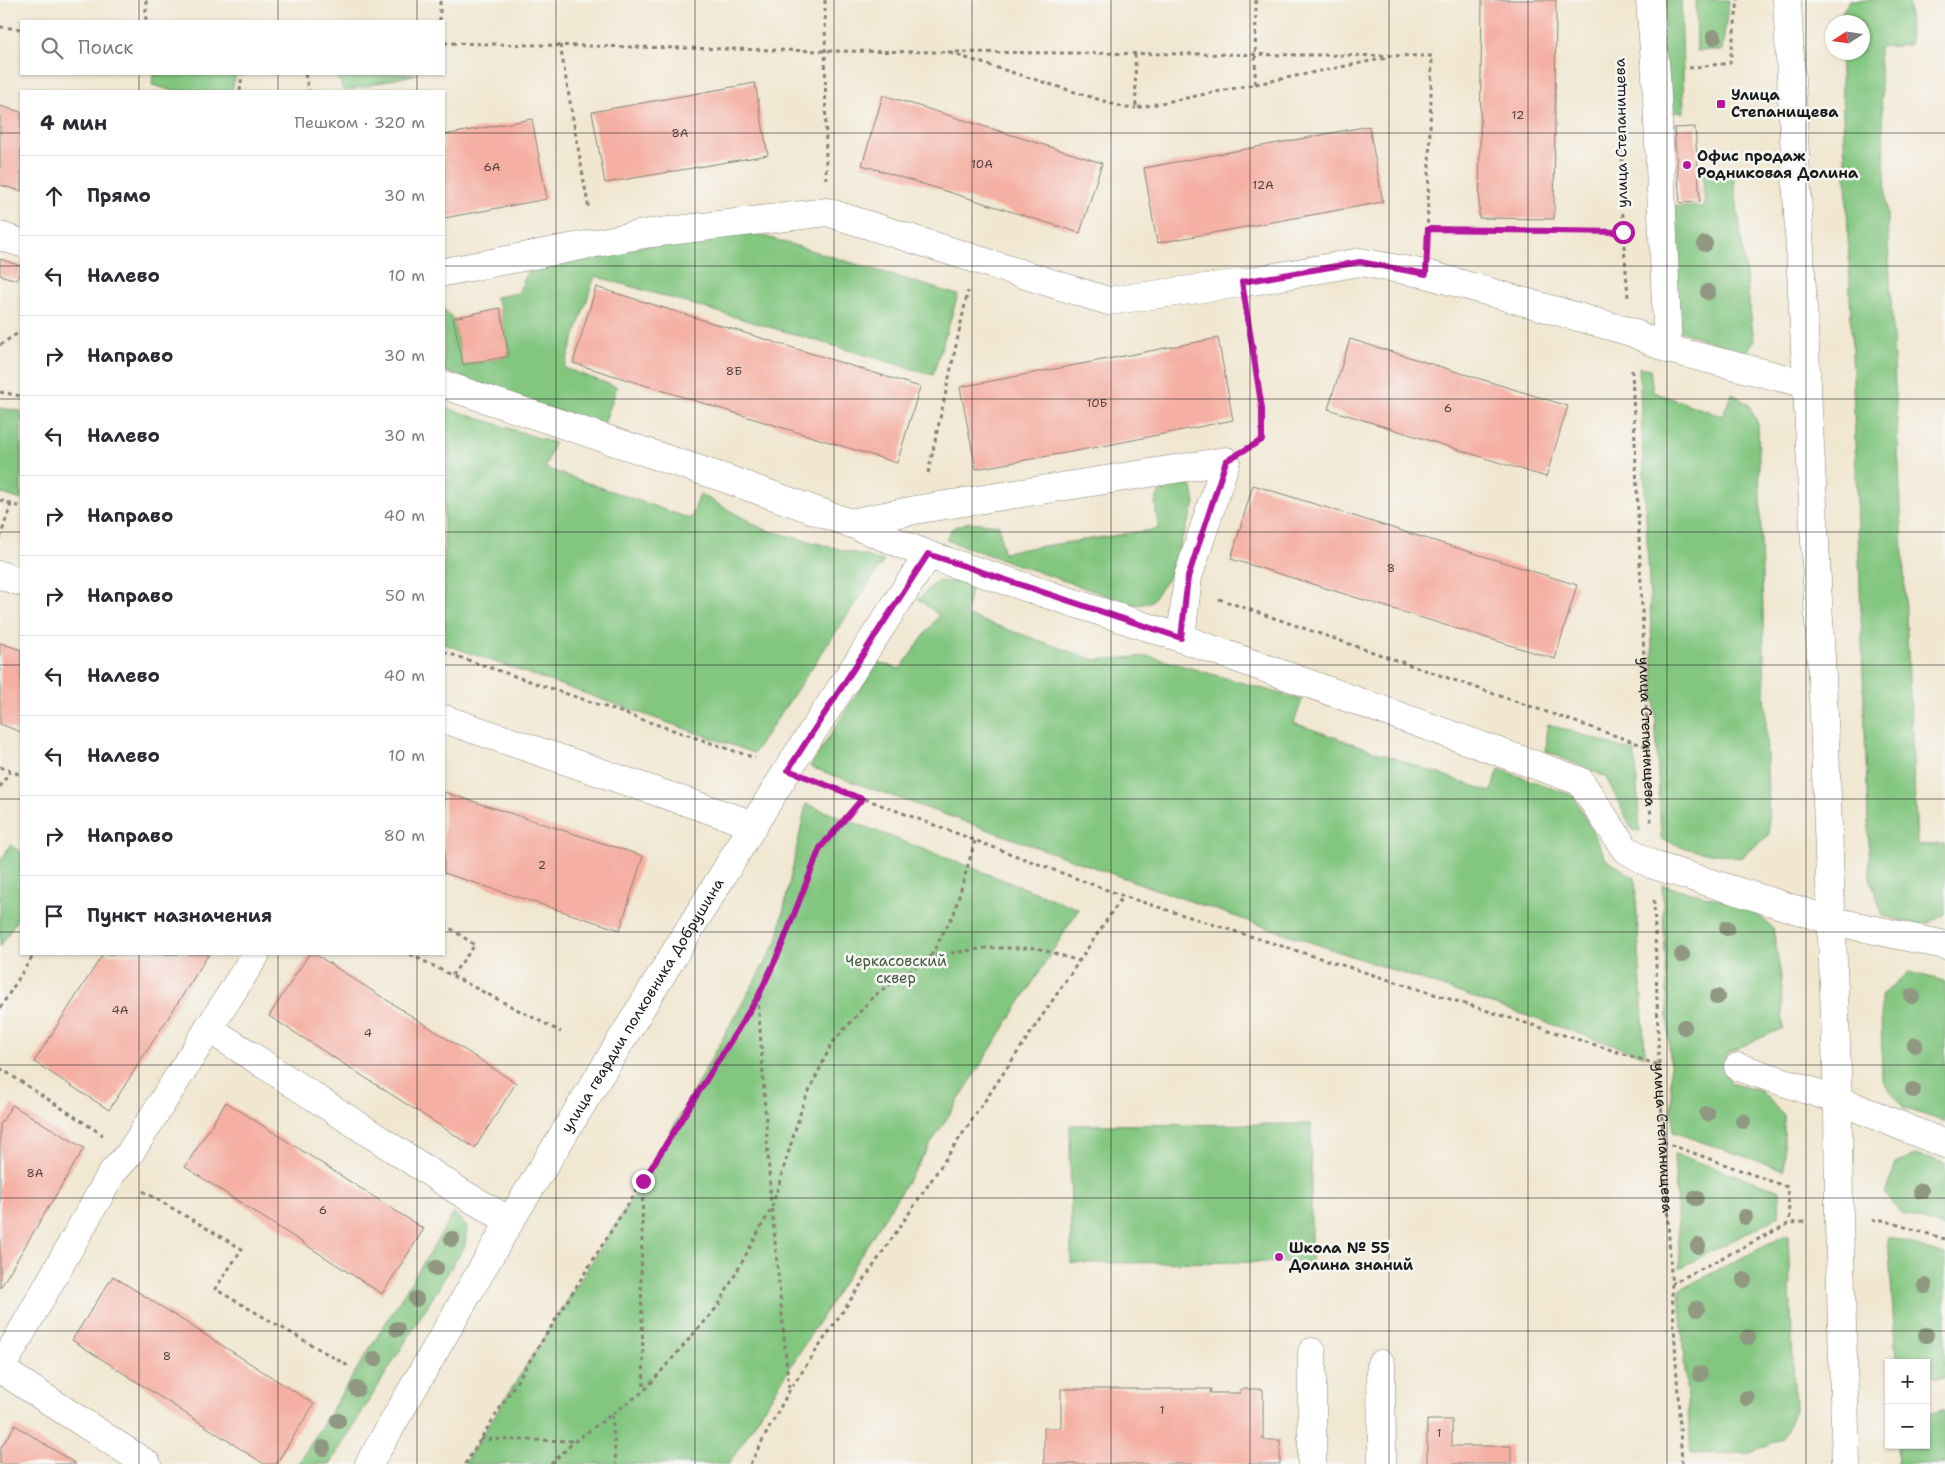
<!DOCTYPE html>
<html lang="ru">
<meta charset="utf-8">
<style>
body{margin:0;font-family:"Shantell Sans",sans-serif;background:#f7f7f7;color:#2b2b33}
.controls{position:absolute;right:15px;bottom:15px;display:grid;overflow:hidden;border-radius:0px;box-shadow:0 1px 4px #0004}
.controls button{width:45px;height:45px;display:grid;place-items:center;padding:0;border:0;border-bottom:1px solid #e1e1e2;background:#fff;color:#2b2b33;font:25px sans-serif}
.compass{position:absolute;left:1825px;top:15px;width:45px;height:45px;border-radius:50%;background:#fff;box-shadow:0 1px 4px #0004;rotate:258deg}
.stop{position:absolute;width:15px;height:15px;margin:-11px;border:4px solid #b5179e;border-radius:50%;background:#fff}
.stop.end{background:#b5179e;border-color:#fff;box-shadow:0 1px 5px #0008}
.list{margin:0;padding:0;list-style:none}
h2{display:flex;justify-content:space-between;align-items:center;height:65px;margin:0;padding:0 20px;font-size:21px}
h2 small{font-size:16px;font-weight:400;color:#7c7c81}
.list li{display:grid;grid-template-columns:32px 1fr auto;gap:15px;align-items:center;box-sizing:border-box;height:80px;padding:0 20px;border-top:1px solid #e1e1e2}
.list b{display:block;font-size:19px;white-space:nowrap}
.list em{font-size:16px;font-style:normal;color:#7c7c81}
.icon{flex:none;width:28px;height:28px;fill:none;stroke:currentColor;stroke-width:2;stroke-linecap:round;stroke-linejoin:round}
.map{position:relative;flex:none;width:1945px;height:1464px;overflow:hidden}
.search{position:absolute;background:#fff;box-shadow:0 1px 4px #0004;left:20px;top:20px;width:425px;height:55px;display:flex;align-items:center;gap:12px;box-sizing:border-box;padding:0 18px;border-radius:0px;color:#7c7c81;font-size:19px}
.panel{position:absolute;background:#fff;box-shadow:0 1px 4px #0004;left:20px;top:90px;width:425px;height:865px;border-radius:0px}
.map>svg:first-child{display:block}
.green{fill:#82c680;stroke:#4f714e}
.building{fill:#f5afa3}
.lines{fill:none;stroke-linecap:round;stroke-linejoin:round}
.minor-casing{stroke:#868276;stroke-width:29}
.path{stroke:#868276;stroke-width:3;stroke-dasharray:4 4;stroke-linecap:butt}
.minor{stroke:#fff;stroke-width:28}
.tree{fill:#909881}
.route{stroke:#b5179e;stroke-width:6}
.grid{fill:none;stroke:#1c1c1c;stroke-width:1;stroke-opacity:0.55}
.poi-dot{fill:#b5179e;stroke:#f6f6f2;stroke-width:2}
.labels{text-anchor:middle;stroke-width:5;stroke-linejoin:round;paint-order:stroke}
.number-label{font-size:12px;fill:#52413e}
.poi-label{font-size:15px;font-weight:bold;fill:#1c1c1c;stroke:#f6f6f2;text-anchor:start}
.street-label{font-size:15px;fill:#1c1c1c;stroke:#f6f6f2}
.park-label{font-size:15px;fill:#40583f;stroke:#f6f6f2}
</style>
<div class="map">
<svg width="1945" height="1464" viewBox="0 0 1945 1464">
<rect width="100%" height="100%" fill="#f6f6f2"/>
<filter id="ink" filterUnits="userSpaceOnUse"><feTurbulence type="fractalNoise" baseFrequency=".02" numOctaves="2"/><feDisplacementMap in="SourceGraphic" scale="10" xChannelSelector="R" yChannelSelector="G"/><feConvolveMatrix kernelMatrix="1 2 1 2 8 2 1 2 1" color-interpolation-filters="sRGB"/></filter>
<filter id="wash" filterUnits="userSpaceOnUse"><feTurbulence type="fractalNoise" baseFrequency=".0096" numOctaves="4" result="noise"/><feDisplacementMap in="SourceGraphic" scale="20" xChannelSelector="R" yChannelSelector="G"/><feGaussianBlur stdDeviation="1.12" result="paint"/><feColorMatrix in="noise" values="0 0 0 0 0 0 0 0 0 0 0 0 0 0 0 0 0 1.4 0 .05"/><feComposite in="paint" operator="in"/></filter>
<g filter="url(#wash)">
<rect width="100%" height="100%" fill="#f1e7d1"/>
<!-- green -->
<g class="green">
<path d="M1660,0H1681L1684,112H1666Z"/>
<path d="M1696,0H1729L1722,50L1697,51Z"/>
<path d="M1850,0H1909L1910,45L1879,47L1917,845L1945,844V914L1923,926L1883,916L1870,877L1846,179L1840,53L1862,52V22H1838V18Z"/>
<path d="M153,74H236L232,91H174L152,85Z"/>
<path d="M336,74H417L344,91Z"/>
<path d="M1702,168L1733,171L1754,341L1746,354L1680,331L1670,206L1705,207Z"/>
<path d="M744,230L958,295L933,375L595,276L564,368L617,387L603,427L444,371V309L453,318L463,365L509,356L500,308L495,297L518,293L532,264Z"/>
<path d="M1639,367L1650,369L1653,392L1722,416L1732,393L1749,405L1758,424L1769,835L1740,858L1688,849L1661,839Z"/>
<path d="M444,407L554,443L545,468L691,519L700,494L763,529L884,561L754,753L444,644Z"/>
<path d="M0,408L21,411V500L0,493Z"/>
<path d="M1178,480L1192,487L1195,504L1167,580L1150,603L1134,605L946,540L952,528L969,522L999,525L1003,552L1158,529C1156,498 1147,499 1178,480Z"/>
<path d="M937,581L972,583L966,615L1095,660L1149,656L1302,700L1294,723L1491,792L1499,769L1574,796L1606,859L1635,878L1645,1056L1175,896L810,767L877,662L900,669L939,615L918,599Z"/>
<path d="M1548,724L1635,752L1640,831L1632,830L1606,777L1546,751Z"/>
<path d="M806,804L1079,909L729,1464H464L643,1181L777,941Z"/>
<path d="M10,845L21,852V913L0,947V862Z"/>
<path d="M1662,885L1749,907L1773,928L1781,976L1783,1028L1725,1054L1730,1083L1761,1091L1784,1115V1170L1673,1132Z"/>
<path d="M1909,972L1945,981V1122L1904,1108L1882,1080L1881,995Z"/>
<path d="M1311,1124V1262L1071,1263L1070,1125Z"/>
<path d="M1674,1154L1780,1190L1779,1216L1680,1268Z"/>
<path d="M1915,1155L1945,1163V1228L1902,1214L1885,1194L1896,1164Z"/>
<path d="M454,1213L467,1227L465,1245L330,1464H298Z"/>
<path d="M1788,1234L1795,1411L1782,1439L1747,1453L1691,1454L1679,1290Z"/>
<path d="M1888,1236L1945,1255V1377L1938,1378L1926,1373V1363H1903L1896,1360Z"/>
<path d="M1943,1410L1945,1411V1464H1898L1897,1445H1926V1414Z"/>
</g>
<g id="blocks">
<!-- building -->
<g class="building">
<path d="M1482,0H1556L1554,219L1479,218Z"/>
<path d="M755,83L768,155L605,183L592,112Z"/>
<path d="M883,95L1102,163L1080,233L862,165Z"/>
<path d="M0,106L21,112V191L0,185Z"/>
<path d="M532,119L547,199L444,218V135Z"/>
<path d="M1369,126L1383,202L1157,243L1144,168Z"/>
<path d="M1695,127L1700,202L1680,203L1674,128Z"/>
<path d="M0,259L21,266L17,280L0,275Z"/>
<path d="M596,287L920,387L897,463L573,363Z"/>
<path d="M500,308L509,356L463,365L453,318Z"/>
<path d="M1218,338L1233,420L1098,447L976,469L960,387Z"/>
<path d="M1350,339L1568,406L1546,477L1328,409Z"/>
<path d="M1253,485L1577,585L1555,659L1231,559Z"/>
<path d="M0,643L21,650V732L0,724Z"/>
<path d="M444,792L643,856L620,930L444,873Z"/>
<path d="M103,954H209L109,1110L34,1062Z"/>
<path d="M309,954H315L516,1083L475,1148L269,1016Z"/>
<path d="M226,1102L424,1229L382,1294L185,1167Z"/>
<path d="M12,1105L84,1148L0,1288V1125Z"/>
<path d="M113,1276L314,1404L276,1464H264L72,1340Z"/>
<path d="M1061,1389H1211L1210,1393H1240V1389H1263V1440H1280V1464H1044V1428H1061Z"/>
<path d="M1427,1420H1452V1446H1511V1464H1427Z"/>
<path d="M15,1425L76,1464H0V1449Z"/>
</g>
</g>
</g>
<g filter="url(#ink)">
<use href="#blocks" fill-opacity="0" stroke="#868276" stroke-width="1"/>
<g class="lines">
<defs>
<g id="minor">
<path d="M1650,0L1656,75L1668,349"/>
<path d="M1787,0L1824,717L1838,1100L1839,1221L1846,1464"/>
<path d="M0,236L21,243"/>
<path d="M444,272L644,234L827,212L1108,301L1242,283L1360,262L1426,274L1631,332L1668,349L1807,384"/>
<path d="M444,385L724,478L850,523L928,555L1181,638L1580,781L1625,849L1653,865L1833,921L1945,945"/>
<path d="M850,523L920,509L1226,461L1188,577L1181,638"/>
<path d="M0,575L21,582"/>
<path d="M444,719L754,825"/>
<path d="M208,1028L460,1192L510,1221"/>
<path d="M1738,1067L1838,1100L1945,1144"/>
<path d="M1381,1364L1382,1464"/>
<path d="M0,1369L147,1464"/>
<path d="M0,1370L112,1173L130,1153L256,954"/>
<path id="s3" d="M369,1464L510,1221L788,769L928,555"/>
<path d="M1312,1464V1352"/>
</g>
</defs>
<!-- minor casing -->
<use href="#minor" class="minor-casing"/>
<!-- path -->
<g class="path">
<path d="M146,0V21"/>
<path d="M825,0L826,179"/>
<path d="M440,21V0"/>
<path d="M0,27L21,29"/>
<path d="M444,43L824,51L1432,56L1427,240"/>
<path d="M560,45L589,210"/>
<path d="M950,53L1126,108H1136"/>
<path d="M1135,54L1136,108L1386,58"/>
<path d="M1689,68L1730,63L1738,0"/>
<path d="M305,74L309,91"/>
<path d="M1255,84L1256,0"/>
<path d="M240,91L242,74"/>
<path d="M1622,141L1623,232L1628,297"/>
<path d="M1428,229L1623,232"/>
<path d="M1248,318L1262,409V440L1255,444"/>
<path d="M0,345L21,331"/>
<path id="s1" d="M1632,370L1651,824"/>
<path d="M0,392L21,396"/>
<path d="M928,473L968,291"/>
<path d="M0,500L21,507"/>
<path d="M0,538L11,504"/>
<path d="M1219,599L1648,747"/>
<path d="M444,652L755,758"/>
<path d="M0,767L21,775"/>
<path d="M820,782L1123,896L1659,1065"/>
<path d="M0,787L10,771"/>
<path id="s2" d="M1654,900L1659,1065L1682,1464"/>
<path d="M444,924L475,945L452,975"/>
<path d="M410,954L561,1032"/>
<path d="M931,956L954,913L975,841"/>
<path d="M758,997L771,1203"/>
<path d="M0,1008L34,954"/>
<path d="M0,1068L103,1135"/>
<path d="M1663,1142L1787,1187L1790,1223"/>
<path d="M643,1182L641,1283L644,1390"/>
<path d="M143,1191L242,1249L215,1289L350,1367"/>
<path d="M772,1209L789,1390"/>
<path d="M1872,1220H1882L1945,1239"/>
<path d="M1671,1284L1790,1223L1806,1222"/>
<path d="M612,1415L616,1464"/>
<path d="M480,1439L574,1441"/>
<path d="M465,1464L758,997L780,950L820,848L862,799"/>
<path d="M551,1464L575,1441L644,1391L718,1306L772,1207L803,1104L832,1043L875,995L931,956L986,948H1037L1079,961"/>
<path d="M750,1464L789,1391L1123,896"/>
</g>
<!-- minor -->
<use href="#minor" class="minor"/>
</g>
<!-- trees -->
<g class="tree">
<circle cx="1714" cy="37" r="8"/>
<circle cx="1705" cy="244" r="8"/>
<circle cx="1708" cy="292" r="8"/>
<circle cx="1727" cy="928" r="8"/>
<circle cx="1682" cy="955" r="8"/>
<circle cx="1912" cy="996" r="8"/>
<circle cx="1717" cy="997" r="8"/>
<circle cx="1684" cy="1027" r="8"/>
<circle cx="1915" cy="1045" r="8"/>
<circle cx="1913" cy="1090" r="8"/>
<circle cx="1707" cy="1114" r="8"/>
<circle cx="1743" cy="1121" r="8"/>
<circle cx="1921" cy="1191" r="8"/>
<circle cx="1696" cy="1198" r="8"/>
<circle cx="1745" cy="1217" r="8"/>
<circle cx="452" cy="1239" r="8"/>
<circle cx="1698" cy="1246" r="8"/>
<circle cx="436" cy="1268" r="8"/>
<circle cx="1744" cy="1280" r="8"/>
<circle cx="1925" cy="1286" r="8"/>
<circle cx="416" cy="1299" r="8"/>
<circle cx="1697" cy="1309" r="8"/>
<circle cx="397" cy="1329" r="8"/>
<circle cx="1926" cy="1335" r="8"/>
<circle cx="1748" cy="1337" r="8"/>
<circle cx="375" cy="1359" r="8"/>
<circle cx="1700" cy="1374" r="8"/>
<circle cx="357" cy="1389" r="8"/>
<circle cx="1747" cy="1398" r="8"/>
<circle cx="338" cy="1421" r="8"/>
<circle cx="323" cy="1448" r="8"/>
</g>
</g>
<g class="lines" filter="url(#ink)">
<!-- route -->
<path class="route" d="M643,1181L758,997L780,950L820,848L862,799L788,770L928,554L1181,638L1188,577L1226,461L1262,440V409L1242,282L1360,262L1426,274L1428,229L1623,232"/>
</g>
<!-- grid -->
<path class="grid" d="M139,0V21M278,0V21M417,0V21M556,0V1464M695,0V1464M834,0V1464M972,0V1464M1111,0V1464M1250,0V1464M1389,0V1464M1528,0V1464M1667,0V1464M1806,0V1464M139,74V91M278,74V91M417,74V91M0,133H21M444,133H1945M0,266H21M444,266H1945M0,399H21M444,399H1945M0,532H21M444,532H1945M0,665H21M444,665H1945M0,799H21M444,799H1945M0,932H21M444,932H1945M139,954V1464M278,954V1464M417,954V1464M0,1065H1945M0,1198H1945M0,1331H1945"/>
<!-- markers -->
<g class="poi-dot">
<rect x="1716" y="99" width="10" height="10" rx="2.5"/>
<circle cx="1687" cy="165" r="5"/>
<circle cx="1279" cy="1257" r="5"/>
</g>
<g class="labels">
<!-- number labels -->
<g class="number-label">
<text x="1518" y="119">12</text>
<text x="680" y="137">8А</text>
<text x="982" y="168">10А</text>
<text x="492" y="171">6А</text>
<text x="1263" y="189">12А</text>
<text x="734" y="375">8Б</text>
<text x="1097" y="407">10Б</text>
<text x="1448" y="412">6</text>
<text x="1391" y="572">8</text>
<text x="542" y="869">2</text>
<text x="120" y="1014">4А</text>
<text x="368" y="1037">4</text>
<text x="35" y="1177">8А</text>
<text x="323" y="1214">6</text>
<text x="167" y="1360">8</text>
<text x="1162" y="1414">1</text>
<text x="1439" y="1437">1</text>
</g>
<!-- poi labels -->
<g class="poi-label">
<text x="1731" y="100">Улица<tspan x="1731" dy="17">Степанищева</tspan></text>
<text x="1697" y="161">Офис продаж<tspan x="1697" dy="17">Родниковая Долина</tspan></text>
<text x="1289" y="1253">Школа № 55<tspan x="1289" dy="17">Долина знаний</tspan></text>
</g>
<!-- street labels -->
<g class="street-label">
<text transform="translate(1621 133) rotate(-91)" y="5">улица Степанищева</text>
<text dy="5" stroke="none"><textPath href="#s1" startOffset="362">улица Степанищева</textPath></text>
<text dy="5" stroke="none"><textPath href="#s3" startOffset="534">улица гвардии полковника Добрушина</textPath></text>
<text dy="5" stroke="none"><textPath href="#s2" startOffset="238">улица Степанищева</textPath></text>
</g>
<!-- park labels -->
<g class="park-label">
<text x="896" y="966">Черкасовский<tspan x="896" dy="17">сквер</tspan></text>
</g>
</g>
</svg>
<div class="controls">
<button>+</button>
<button>−</button>
</div>
<svg class="compass" viewBox="-18 -18 36 36"><path d="M0-13l5 13h-10z" fill="#e53935"/><path d="M0 13l5-13h-10z" fill="#7c7c81"/></svg>
<div class="stop" style="left:1623px;top:232px"></div>
<div class="stop end" style="left:643px;top:1181px"></div>
<div class="search"><svg class="icon" aria-label="search" viewBox="0 0 24 24"><circle cx="10" cy="10" r="6"/><path d="M15 15l6 6"/></svg>Поиск</div>
<section class="panel">
<h2>4 мин<small>Пешком · 320 m</small></h2>
<ul class="list">
<li><svg class="icon" aria-label="ahead" viewBox="0 0 24 24"><path d="M12 20V5M6 11l6-6 6 6"/></svg><div><b>Прямо</b></div><em>30 m</em></li>
<li><svg class="icon" aria-label="left" viewBox="0 0 24 24"><path d="M17 20v-9H6M10 6l-5 5 5 5"/></svg><div><b>Налево</b></div><em>10 m</em></li>
<li><svg class="icon" aria-label="right" viewBox="0 0 24 24"><path d="M7 20v-9h11M14 6l5 5-5 5"/></svg><div><b>Направо</b></div><em>30 m</em></li>
<li><svg class="icon" aria-label="left" viewBox="0 0 24 24"><path d="M17 20v-9H6M10 6l-5 5 5 5"/></svg><div><b>Налево</b></div><em>30 m</em></li>
<li><svg class="icon" aria-label="right" viewBox="0 0 24 24"><path d="M7 20v-9h11M14 6l5 5-5 5"/></svg><div><b>Направо</b></div><em>40 m</em></li>
<li><svg class="icon" aria-label="right" viewBox="0 0 24 24"><path d="M7 20v-9h11M14 6l5 5-5 5"/></svg><div><b>Направо</b></div><em>50 m</em></li>
<li><svg class="icon" aria-label="left" viewBox="0 0 24 24"><path d="M17 20v-9H6M10 6l-5 5 5 5"/></svg><div><b>Налево</b></div><em>40 m</em></li>
<li><svg class="icon" aria-label="left" viewBox="0 0 24 24"><path d="M17 20v-9H6M10 6l-5 5 5 5"/></svg><div><b>Налево</b></div><em>10 m</em></li>
<li><svg class="icon" aria-label="right" viewBox="0 0 24 24"><path d="M7 20v-9h11M14 6l5 5-5 5"/></svg><div><b>Направо</b></div><em>80 m</em></li>
<li><svg class="icon" aria-label="arrive" viewBox="0 0 24 24"><path d="M6 21V4h12l-3 4 3 4H6"/></svg><div><b>Пункт назначения</b></div></li>
</ul>
</section>
</div>
